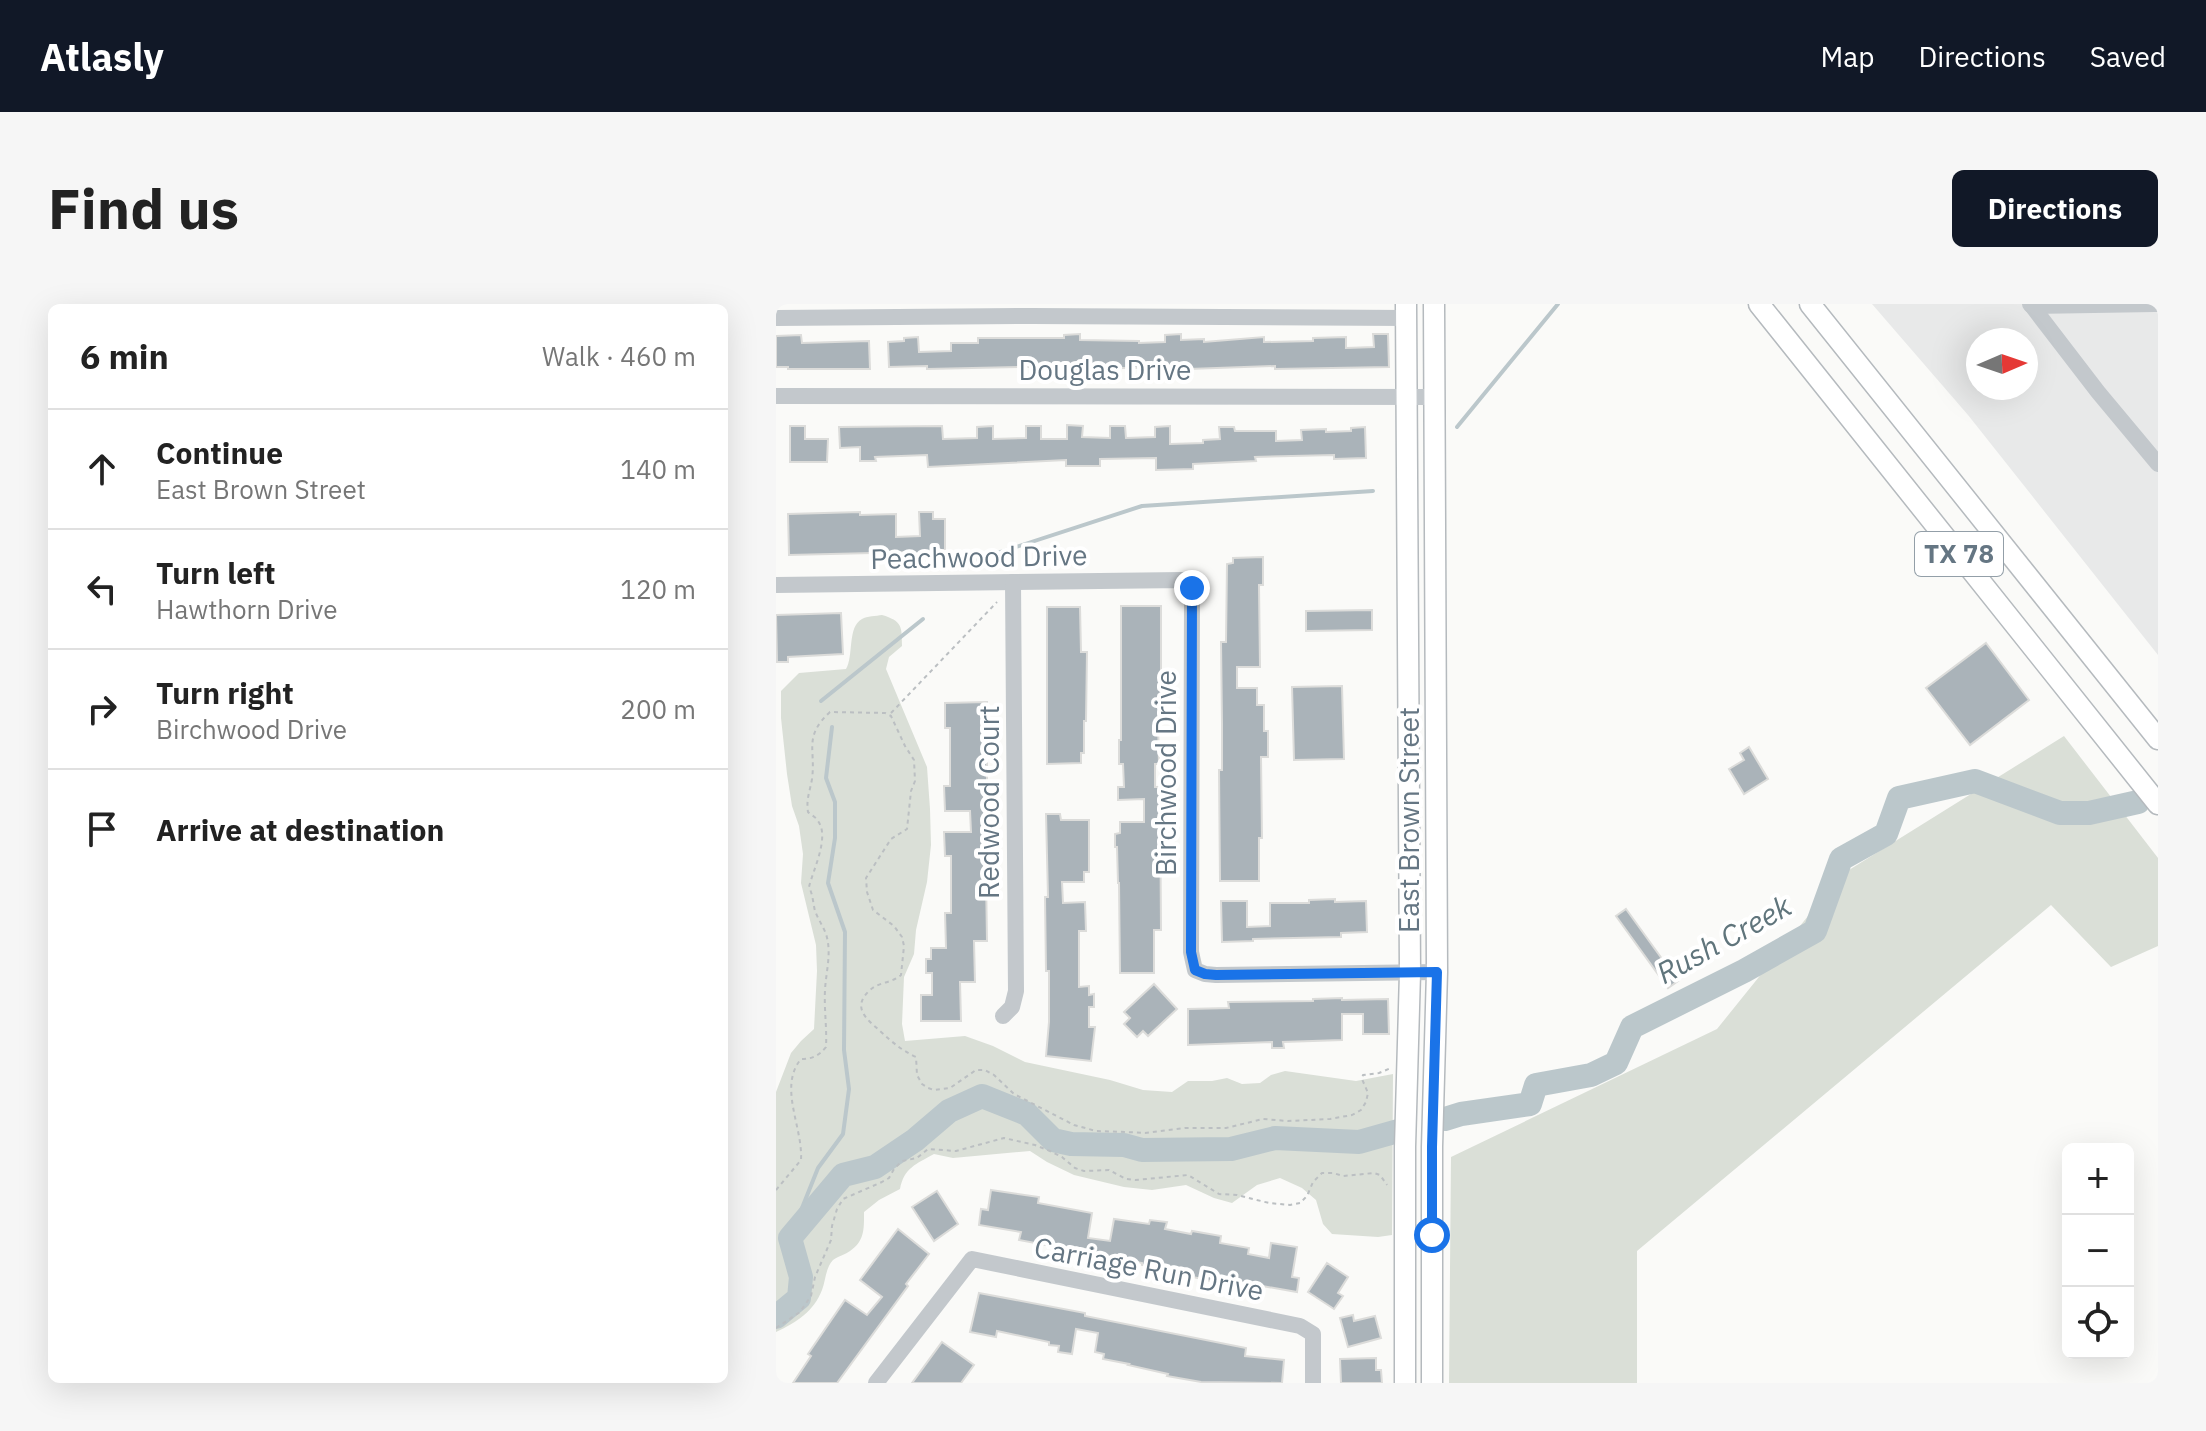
<!DOCTYPE html>
<meta charset="utf-8">
<style>
body{margin:0;font-family:"IBM Plex Sans",sans-serif;background:#f6f6f6;color:#222}
.controls{position:absolute;right:24px;bottom:24px;display:grid;overflow:hidden;border-radius:12px;box-shadow:0 8px 32px #0002}
.controls button{width:72px;height:72px;display:grid;place-items:center;padding:0;border:0;border-bottom:2px solid #e0e0e0;background:#fff;color:#222;font:40px sans-serif}
.compass{position:absolute;left:1190px;top:24px;width:72px;height:72px;border-radius:50%;background:#fff;box-shadow:0 8px 32px #0002;rotate:88deg}
.stop{position:absolute;width:24px;height:24px;margin:-18px;border:6px solid #1a73e8;border-radius:50%;background:#fff}
.stop.end{background:#1a73e8;border-color:#fff;box-shadow:0 2px 8px #0008}
.list{margin:0;padding:0;list-style:none}
h2{display:flex;justify-content:space-between;align-items:center;height:104px;margin:0;padding:0 32px;font-size:34px}
h2 small{font-size:26px;font-weight:400;color:#767676}
.list li{display:grid;grid-template-columns:52px 1fr auto;gap:24px;align-items:center;box-sizing:border-box;height:120px;padding:0 32px;border-top:2px solid #e0e0e0}
.list b{display:block;font-size:30px;white-space:nowrap}
.list p{margin:0;font-size:26px;white-space:nowrap;color:#767676}
.list em{font-size:26px;font-style:normal;color:#767676}
.icon{flex:none;width:44px;height:44px;fill:none;stroke:currentColor;stroke-width:2;stroke-linecap:round;stroke-linejoin:round}
.map{position:relative;flex:none;width:1382px;height:1079px;overflow:hidden;border-radius:12px}
header{display:flex;align-items:center;gap:48px;box-sizing:border-box;height:112px;padding:0 40px;background:#111827;color:#fff}
header strong{font-size:38px}
nav{display:flex;gap:44px;margin-inline-start:auto;font-size:28px}
.intro{display:flex;align-items:center;justify-content:space-between;box-sizing:border-box;height:192px;padding:0 48px}
h1{margin:0;font-size:56px}
.button{padding:20px 36px;border-radius:12px;background:#111827;color:#fff;font-size:28px;font-weight:700}
main{display:flex;gap:48px;padding:0 48px}
aside{flex:1;background:#fff;border-radius:12px;box-shadow:0 8px 32px #0002}
.map>svg:first-child{display:block}
.built{fill:#e8e9e9;fill-rule:evenodd}
.green{fill:#dadfd7}
.lines{fill:none;stroke-linecap:round;stroke-linejoin:round}
.stream{stroke:#bbc7cb;stroke-width:4}
.river{stroke:#bbc7cb;stroke-width:24}
.building{fill:#aab3b9;stroke:#dcdcda;stroke-width:2}
.major-casing{stroke:#b5babe;stroke-width:23}
.path{stroke:#bbbfc2;stroke-width:2;stroke-dasharray:4 4;stroke-linecap:butt}
.minor{stroke:#c3c8cc;stroke-width:16}
.major{stroke:#fff;stroke-width:20}
.route{stroke:#1a73e8;stroke-width:10}
.labels{text-anchor:middle;stroke-width:8;stroke-linejoin:round;paint-order:stroke}
.shield{fill:#fff;stroke:#939fa8;stroke-width:2}
.shield-label{font-size:26px;font-weight:bold;fill:#657683}
.street-label{font-size:28px;fill:#657683;stroke:#fff}
.water-label{font-size:30px;font-style:italic;fill:#60757c;stroke:#fff}
</style>
<header>
<strong>Atlasly</strong>
<nav><a>Map</a><a>Directions</a><a>Saved</a></nav>
</header>
<div class="intro"><h1>Find us</h1><a class="button">Directions</a></div>
<main>
<aside>
<h2>6 min<small>Walk · 460 m</small></h2>
<ul class="list">
<li><svg class="icon" aria-label="ahead" viewBox="0 0 24 24"><path d="M12 20V5M6 11l6-6 6 6"/></svg><div><b>Continue</b><p>East Brown Street</p></div><em>140 m</em></li>
<li><svg class="icon" aria-label="left" viewBox="0 0 24 24"><path d="M17 20v-9H6M10 6l-5 5 5 5"/></svg><div><b>Turn left</b><p>Hawthorn Drive</p></div><em>120 m</em></li>
<li><svg class="icon" aria-label="right" viewBox="0 0 24 24"><path d="M7 20v-9h11M14 6l5 5-5 5"/></svg><div><b>Turn right</b><p>Birchwood Drive</p></div><em>200 m</em></li>
<li><svg class="icon" aria-label="arrive" viewBox="0 0 24 24"><path d="M6 21V4h12l-3 4 3 4H6"/></svg><div><b>Arrive at destination</b></div></li>
</ul>
</aside>
<div class="map">
<svg width="1382" height="1079" viewBox="0 0 1382 1079">
<rect width="100%" height="100%" fill="#fafaf8"/>
<!-- built -->
<path class="built" d="M1096,0H1382V351L1192,111ZM1202,36H1250V84H1202Z"/>
<!-- green -->
<g class="green">
<path d="M106,311C126,317 126,322 126,342L113,353L110,365L151,463L154,505L155,541L151,578L140,626L138,650L128,673L126,720L129,737L189,732L217,742L249,758L334,776L367,786L396,788L412,777H436L451,774L466,780L484,779L495,771L509,767L580,777L617,770L616,931L602,933L556,930L547,920L540,896L526,884L504,874L481,881L456,899L438,894L410,881L376,886L348,883L298,871L271,858L254,847L177,854L158,850C140,860 128,864 124,885L103,896L88,908C88,924 89,937 74,947C69,951 62,952 57,956C49,965 50,976 46,986C38,1007 20,1019 0,1028V788L15,749L25,737L38,725L41,667L40,641L25,579L27,550L23,522L16,502L11,470L5,414V387L23,369L70,365C78,352 71,323 86,315C91,312 100,312 106,311Z"/>
<path d="M1288,432L1382,554V642L1335,663L1275,601L861,947V1079H673L675,853L941,725L1065,571Z"/>
</g>
<g class="lines">
<!-- stream -->
<g class="stream">
<path d="M681,123L782,0"/>
<path d="M200,256L366,202L597,187"/>
<path d="M45,397L147,315"/>
<path d="M14,934L42,864L67,830L73,785L68,746L69,628L52,579L59,534V498L50,474L56,423"/>
</g>
<!-- river -->
<g class="river">
<path d="M669,815L685,810L754,800L760,781L815,771L840,759L856,723L968,667L1039,627L1065,555L1110,530L1123,494L1199,477L1284,509H1313L1362,498"/>
<path d="M0,1013L23,994L25,973L14,934L67,871L99,863L139,836L173,807L206,792L251,810L277,836L295,840L348,841L366,846L455,845L499,834L583,838L622,827"/>
</g>
</g>
<!-- building -->
<g class="building">
<path d="M304,30V36L363,37V39L389,38V31L405,30V36L428,35V38L488,33V38L537,37V34L570,33V44L598,43L597,30H612L613,63L499,65V62L413,65V63L289,65V62L151,65V62L113,63L112,38L128,37V34L142,33L143,48L175,47V39H202V34H288V31Z"/>
<path d="M25,31L26,39L93,37L94,65H12V63H0V32Z"/>
<path d="M291,121L307,122L306,133L334,134V122H349L350,134L379,133V123L394,122V140L427,139V136L444,135L443,123H458L459,127H500V137L526,136L525,126L550,125V128L575,127V124L589,123L590,154L558,155V151L479,153L480,157L417,160V165L380,166V154L324,155V162H290V156L152,163L151,151L99,153L100,157H84V143L64,144L63,123L166,122L167,135L201,134V123L217,122V135L250,134V122H265V135H291Z"/>
<path d="M14,122H29V135H52L51,158H14Z"/>
<path d="M84,208V211L120,210V233L144,232L143,208H157V215H169V246H159V250H138V248L13,251L12,210Z"/>
<path d="M487,253V281H483L484,363H461V384H481V401H488V427H492V453H485L486,534H483V577H444L443,466H446V420L445,338H450L451,260L457,259V254Z"/>
<path d="M345,302H385V417H382L383,460H379V483H384L385,626H378V669H344L343,579H342L341,543H339V530L344,529V518H368V495L342,496V483H348L347,460H343V436H345Z"/>
<path d="M271,303H304L305,348H311L310,417H308V449H305V459L271,460Z"/>
<path d="M596,306V326L530,327V307Z"/>
<path d="M65,309L67,350L12,353V358H1L0,311Z"/>
<path d="M1210,339L1253,396L1194,441L1150,384Z"/>
<path d="M566,382L568,455L518,456L516,383Z"/>
<path d="M211,398V507H209L211,637H198L199,678H184L185,717H145V691H156V669H150V655H155V644H170L169,609H175V552H169L168,528H195L194,507H169L168,482H174V424H169V399Z"/>
<path d="M973,443L992,475L968,490L953,465L968,456L964,449Z"/>
<path d="M270,510H284L285,516H313V568H308V578H286L287,599L309,598L310,627H303V683L313,682V691L318,690V703H313V723H319L315,757L270,752L273,718V667H270L269,593H272Z"/>
<path d="M559,595V598L590,597L591,628L565,629V633L477,635V637L446,638L445,597H471V623L494,622V599H533V596Z"/>
<path d="M850,605L902,677L892,684L840,612Z"/>
<path d="M378,680L401,705L372,732L367,727L361,733L348,720L354,714L348,708Z"/>
<path d="M566,694V696L612,695L613,730H587V710H566V736L507,738L508,744H496V738L412,741V705L453,704L452,698L537,697V695Z"/>
<path d="M215,886L263,893L262,899L316,909L312,934L334,937L338,915L373,920L374,916L391,918L389,925L415,930L416,927L445,932L444,939L473,944L472,950L493,954L495,939L521,943L516,973L523,974L521,988L475,980L474,984L448,980L408,971V969L366,961V959L243,936L245,928L203,921L205,905L212,906Z"/>
<path d="M161,887L182,920L158,937L136,903Z"/>
<path d="M122,925L153,950L130,980L132,982L61,1079H17L35,1052L32,1050L69,996L91,1011L106,993L84,976Z"/>
<path d="M551,959L572,973L562,989L567,992L558,1005L532,988Z"/>
<path d="M203,989L309,1009V1012L470,1044L469,1052L508,1056L506,1079L425,1078L391,1072L392,1070L352,1061L353,1060L327,1055L328,1050L319,1048L322,1029L300,1025L296,1050L282,1048L283,1042L273,1041V1038L221,1027L220,1033L194,1028Z"/>
<path d="M577,1011L578,1017L599,1012L605,1034L572,1043L564,1014Z"/>
<path d="M166,1038L198,1061L185,1079H136Z"/>
<path d="M600,1054V1066H605L606,1079H565L564,1055Z"/>
</g>
<g class="lines">
<defs>
<g id="major">
<path d="M983,0L1382,500"/>
<path d="M1034,0L1382,435"/>
<path d="M629,1079V843L634,669L630,0"/>
<path d="M656,1079V843L661,668L658,0"/>
</g>
</defs>
<!-- major casing -->
<use href="#major" class="major-casing"/>
<!-- path -->
<g class="path">
<path d="M115,409L221,298"/>
<path d="M0,886L25,856C27,823 2,783 25,755C36,755 43,752 50,743C51,724 48,705 49,686C50,667 56,649 50,630C47,622 42,615 39,607C37,599 37,591 33,583C37,566 54,533 42,517C40,513 35,511 32,508C30,495 34,487 36,475C40,445 27,433 54,408L109,409L115,412L129,442L138,456L139,477L135,487L131,525L115,535L90,574L91,588L97,606L118,622L126,633L128,642L125,671C115,680 103,677 93,687C75,704 92,716 104,727C116,738 125,746 140,753L141,771L146,780L152,784L158,786L174,784L200,766H209L218,771L238,790L298,821L320,827L350,828L369,829L409,824H450L487,815L512,817L554,815L576,811L585,806L590,798L592,789L586,775L587,771L603,769L615,764"/>
<path d="M0,1024L24,1008L35,992L39,973L55,936L56,922L61,905L67,895L106,878L113,874L118,865L126,857L141,854L152,845L180,847L228,834L259,841L274,847L286,853L299,864L308,867L333,866L350,875L359,876L412,871L443,890L461,891L493,899L514,901L524,899L531,892L537,878L546,869H557L567,872L598,869L604,871L611,881"/>
</g>
<!-- minor -->
<g class="minor">
<path d="M1254,0L1256,2L1379,0"/>
<path d="M1256,2L1322,88L1382,160"/>
<path d="M0,14L255,12L631,14"/>
<path d="M0,92L658,93"/>
<path d="M0,281L407,276L416,284V291L415,648L419,666L429,670L440,671L661,668"/>
<path d="M227,712L236,703L240,687L237,278"/>
<path d="M100,1079L196,955L524,1022L537,1030V1079"/>
</g>
<!-- major -->
<use href="#major" class="major"/>
</g>
<g class="lines">
<!-- route -->
<path class="route" d="M416,284L415,648L419,666L429,670L440,671L661,668L656,843V931"/>
</g>
<g class="labels">
<!-- shield labels -->
<rect class="shield" x="1139" y="228" width="88" height="44" rx="6"/>
<g class="shield-label">
<text x="1183" y="259">TX 78</text>
</g>
<!-- street labels -->
<g class="street-label">
<text x="329" y="76">Douglas Drive</text>
<text transform="translate(203 253) rotate(-1)" y="10">Peachwood Drive</text>
<text transform="translate(390 469) rotate(-90)" y="10">Birchwood Drive</text>
<text transform="translate(213 498) rotate(-90)" y="10">Redwood Court</text>
<text transform="translate(633 516) rotate(-90)" y="10">East Brown Street</text>
<text transform="translate(373 965) rotate(11)" y="10">Carriage Run Drive</text>
</g>
<!-- water labels -->
<g class="water-label">
<text transform="translate(948 636) rotate(-29)" y="10">Rush Creek</text>
</g>
</g>
</svg>
<div class="controls">
<button>+</button>
<button>−</button>
<button><svg class="icon" aria-label="locate" viewBox="0 0 24 24"><circle cx="12" cy="12" r="6"/><path d="M12 2v4M12 18v4M2 12h4M18 12h4"/></svg></button>
</div>
<svg class="compass" viewBox="-18 -18 36 36"><path d="M0-13l5 13h-10z" fill="#e53935"/><path d="M0 13l5-13h-10z" fill="#767676"/></svg>
<div class="stop" style="left:656px;top:931px"></div>
<div class="stop end" style="left:416px;top:284px"></div>
</div>
</main>
